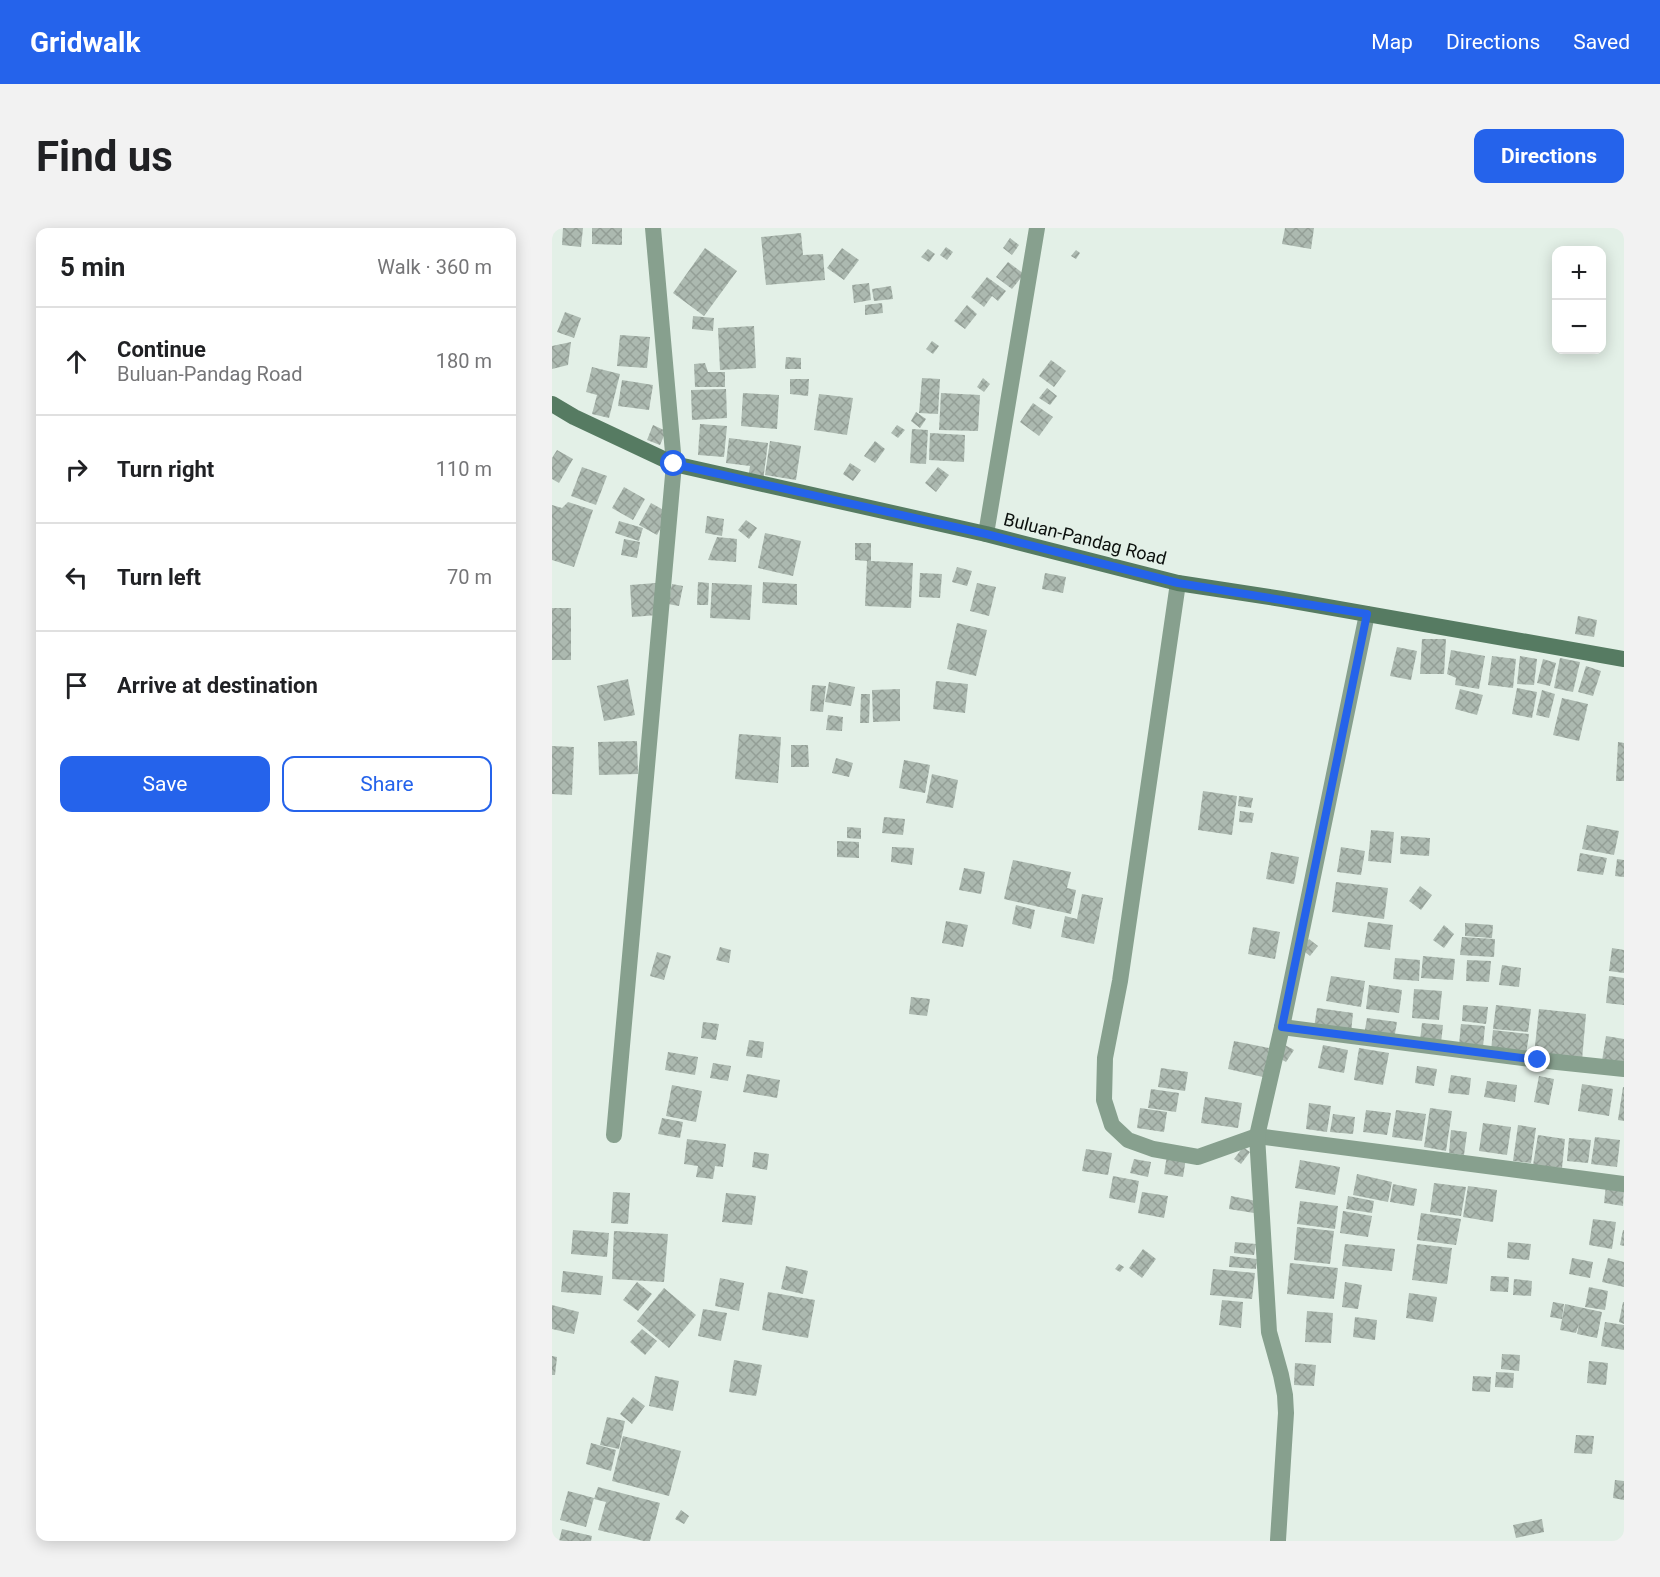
<!DOCTYPE html>
<meta charset="utf-8">
<style>
body{margin:0;font-family:Roboto,sans-serif;background:#f2f2f2;color:#202124}
.controls{position:absolute;right:18px;top:18px;display:grid;overflow:hidden;border-radius:12px;box-shadow:0 3px 15px #0003}
.controls button{width:54px;height:54px;display:grid;place-items:center;padding:0;border:0;border-bottom:2px solid #e0e0e0;background:#fff;color:#202124;font:30px sans-serif}
.stop{position:absolute;width:18px;height:18px;margin:-14px;border:4px solid #2563eb;border-radius:50%;background:#fff}
.stop.end{background:#2563eb;border-color:#fff;box-shadow:0 2px 6px #0008}
.list{margin:0;padding:0;list-style:none}
h2{display:flex;justify-content:space-between;align-items:center;height:78px;margin:0;padding:0 24px;font-size:26px}
h2 small{font-size:20px;font-weight:400;color:#757577}
.list li{display:grid;grid-template-columns:39px 1fr auto;gap:18px;align-items:center;box-sizing:border-box;height:108px;padding:0 24px;border-top:2px solid #e0e0e0}
.list b{display:block;font-size:22px;white-space:nowrap}
.list p{margin:0;font-size:20px;white-space:nowrap;color:#757577}
.list em{font-size:20px;font-style:normal;color:#757577}
.actions{display:flex;gap:12px;padding:18px 24px}
.actions a{flex:1;padding:14px 0;border:2px solid #2563eb;border-radius:12px;text-align:center;font-size:21px;color:#2563eb}
.actions .main{background:#2563eb;color:#fff}
.icon{flex:none;width:33px;height:33px;fill:none;stroke:currentColor;stroke-width:2;stroke-linecap:round;stroke-linejoin:round}
.map{position:relative;flex:none;width:1072px;height:1313px;overflow:hidden;border-radius:12px}
header{display:flex;align-items:center;gap:36px;box-sizing:border-box;height:84px;padding:0 30px;background:#2563eb;color:#fff}
header strong{font-size:28px}
nav{display:flex;gap:33px;margin-inline-start:auto;font-size:21px}
.intro{display:flex;align-items:center;justify-content:space-between;box-sizing:border-box;height:144px;padding:0 36px}
h1{margin:0;font-size:42px}
.button{padding:15px 27px;border-radius:12px;background:#2563eb;color:#fff;font-size:21px;font-weight:700}
main{display:flex;gap:36px;padding:0 36px}
aside{flex:1;background:#fff;border-radius:12px;box-shadow:0 3px 15px #0003}
.map>svg:first-child{display:block}
.building{fill:url(#building-cross-hatch)}
.lines{fill:none;stroke-linecap:round;stroke-linejoin:round}
.minor{stroke:#87a08e;stroke-width:16}
.secondary{stroke:#567b62;stroke-width:16}
.route{stroke:#2563eb;stroke-width:8}
.labels{text-anchor:middle;stroke-width:4.5;stroke-linejoin:round;paint-order:stroke}
.street-label{font-size:18px;fill:#0c110e;stroke:#e3f0e7}
</style>
<header>
<strong>Gridwalk</strong>
<nav><a>Map</a><a>Directions</a><a>Saved</a></nav>
</header>
<div class="intro"><h1>Find us</h1><a class="button">Directions</a></div>
<main>
<aside>
<h2>5 min<small>Walk · 360 m</small></h2>
<ul class="list">
<li><svg class="icon" aria-label="ahead" viewBox="0 0 24 24"><path d="M12 20V5M6 11l6-6 6 6"/></svg><div><b>Continue</b><p>Buluan-Pandag Road</p></div><em>180 m</em></li>
<li><svg class="icon" aria-label="right" viewBox="0 0 24 24"><path d="M7 20v-9h11M14 6l5 5-5 5"/></svg><div><b>Turn right</b></div><em>110 m</em></li>
<li><svg class="icon" aria-label="left" viewBox="0 0 24 24"><path d="M17 20v-9H6M10 6l-5 5 5 5"/></svg><div><b>Turn left</b></div><em>70 m</em></li>
<li><svg class="icon" aria-label="arrive" viewBox="0 0 24 24"><path d="M6 21V4h12l-3 4 3 4H6"/></svg><div><b>Arrive at destination</b></div></li>
</ul>
<div class="actions"><a class="main">Save</a><a>Share</a></div>
</aside>
<div class="map">
<svg width="1072" height="1313" viewBox="0 0 1072 1313">
<defs>
<pattern id="building-cross-hatch" width="8" height="8" patternUnits="userSpaceOnUse" patternTransform="scale(1.5)"><rect width="8" height="8" fill="#acb9b0"/><path d="M0 0l8 8M0 8l8-8" fill="none" stroke="#939e96"/></pattern>
</defs>
<rect width="100%" height="100%" fill="#e3f0e7"/>
<!-- building -->
<g class="building">
<path d="M11,0H31L29,19L10,17Z"/>
<path d="M40,0H70V17L40,16Z"/>
<path d="M733,0H762L759,21L730,16Z"/>
<path d="M249,5L251,27L271,26L273,52L214,57L209,9Z"/>
<path d="M458,10L467,17L460,27L451,20Z"/>
<path d="M394,19L401,24L395,32L388,27Z"/>
<path d="M153,20L185,43L152,88L121,65Z"/>
<path d="M290,20L307,32L292,52L275,40Z"/>
<path d="M376,21L383,26L377,34L369,29Z"/>
<path d="M524,22L528,25L524,31L519,28Z"/>
<path d="M456,34L472,46L460,61L444,49Z"/>
<path d="M435,49L454,63L446,73L440,68L432,79L419,69Z"/>
<path d="M317,55L319,72L302,75L300,57Z"/>
<path d="M339,58L341,71L322,73L320,61Z"/>
<path d="M330,75L331,85L313,87V77Z"/>
<path d="M415,77L425,86L413,101L402,93Z"/>
<path d="M13,84L29,90L22,110L5,104Z"/>
<path d="M141,88L162,90L161,103L140,101Z"/>
<path d="M202,98L204,140L168,142L166,100Z"/>
<path d="M68,107L98,109L95,140L65,138Z"/>
<path d="M380,113L387,118L381,126L374,121Z"/>
<path d="M19,114L16,137L0,141V118Z"/>
<path d="M234,129L249,130V141H233Z"/>
<path d="M499,132L514,143L502,159L487,148Z"/>
<path d="M153,135L156,144H173V159H143L142,136Z"/>
<path d="M40,139L68,146L57,190L40,186L45,167L34,164Z"/>
<path d="M370,150L388,151L386,186L367,185Z"/>
<path d="M431,150L438,156L432,164L425,159Z"/>
<path d="M238,151H257L256,168L238,166Z"/>
<path d="M70,152L101,157L97,182L66,178Z"/>
<path d="M495,160L505,168L498,177L487,170Z"/>
<path d="M174,161L175,190L140,192L139,162Z"/>
<path d="M191,165L227,167L225,201L189,198Z"/>
<path d="M389,165L428,167L426,203L387,202Z"/>
<path d="M267,166L301,170L295,207L262,202Z"/>
<path d="M481,175L501,189L487,208L468,194Z"/>
<path d="M364,184L374,191L368,200L359,193Z"/>
<path d="M148,196L175,198L172,229L146,227Z"/>
<path d="M101,197L114,203L108,217L95,212Z"/>
<path d="M345,197L353,202L346,210L339,205Z"/>
<path d="M360,201L376,202L374,236L358,235Z"/>
<path d="M378,205L413,207L412,234L377,232Z"/>
<path d="M177,210L216,215L211,253L196,251L198,238L174,235Z"/>
<path d="M218,213L249,218L244,252L213,247Z"/>
<path d="M323,213L333,221L323,235L312,228Z"/>
<path d="M5,222L21,231L7,255L0,251V230Z"/>
<path d="M298,235L309,242L301,253L291,246Z"/>
<path d="M30,239L55,248L44,277L19,268Z"/>
<path d="M386,239L397,247L384,264L373,255Z"/>
<path d="M72,259L93,271L81,292L60,280Z"/>
<path d="M16,274L41,282L22,339L0,332V277L10,280Z"/>
<path d="M99,275L117,285L105,307L87,297Z"/>
<path d="M155,288L172,291L170,308L153,305Z"/>
<path d="M194,292L205,300L197,311L186,302Z"/>
<path d="M67,293L91,300L87,313L63,305Z"/>
<path d="M213,305L249,313L241,348L206,340Z"/>
<path d="M165,309L185,311L184,334L156,332Z"/>
<path d="M72,311L88,314L85,330L69,327Z"/>
<path d="M303,315H319V333L361,335L359,380L313,378L315,333L303,332Z"/>
<path d="M405,339L420,343L415,358L400,354Z"/>
<path d="M368,345L390,346L388,370L367,369Z"/>
<path d="M493,345L514,349L511,365L490,361Z"/>
<path d="M146,354L157,355L156,377H145Z"/>
<path d="M211,354L245,356V377L210,375Z"/>
<path d="M104,355L106,387L80,389L78,357Z"/>
<path d="M160,355L200,357L198,392L158,390Z"/>
<path d="M425,355L444,359L437,388L418,383Z"/>
<path d="M120,356L131,358L127,378L116,376Z"/>
<rect x="0" y="380" width="19" height="52"/>
<path d="M1026,388L1045,392L1042,409L1023,406Z"/>
<path d="M405,395L435,402L424,448L395,441Z"/>
<path d="M870,411H894L892,446H868Z"/>
<path d="M845,419L865,423L859,452L838,448Z"/>
<path d="M899,422L933,428L927,461L903,457L904,450L895,446Z"/>
<path d="M940,428L964,431L961,460L936,457Z"/>
<path d="M968,428L985,431L982,457L965,456Z"/>
<path d="M1008,430L1028,434L1021,464L1002,460Z"/>
<path d="M991,431L1004,435L998,458L985,455Z"/>
<path d="M1034,438L1049,443L1041,468L1026,464Z"/>
<path d="M76,451L83,487L52,493L45,458Z"/>
<path d="M384,453L416,456L413,485L381,481Z"/>
<path d="M277,454L303,459L299,478L273,474Z"/>
<path d="M260,457L274,458L271,484L258,483Z"/>
<path d="M965,460L985,464L980,490L960,486Z"/>
<path d="M348,461V493L321,494L320,462Z"/>
<path d="M908,461L931,467L925,487L903,481Z"/>
<path d="M990,462L1003,466L997,490L984,487Z"/>
<path d="M309,466H318L317,495H308Z"/>
<path d="M1010,470L1036,476L1027,513L1001,507Z"/>
<path d="M276,487L291,489L290,503L274,502Z"/>
<path d="M187,506L229,509L226,555L183,551Z"/>
<path d="M85,513L86,546L47,547L46,514Z"/>
<path d="M1066,514L1072,515V553H1064Z"/>
<path d="M239,517H256L257,539H239Z"/>
<path d="M0,518L22,519L20,567L0,566Z"/>
<path d="M284,530L301,535L297,549L280,545Z"/>
<path d="M352,532L378,537L373,565L347,560Z"/>
<path d="M380,546L406,552L401,580L374,575Z"/>
<path d="M651,563L685,568L680,607L646,602Z"/>
<path d="M687,568L701,570L699,580L686,578Z"/>
<path d="M688,583L702,585L700,595L687,594Z"/>
<path d="M332,589L353,591L351,607L330,605Z"/>
<path d="M1035,597L1067,603L1062,627L1030,621Z"/>
<path d="M295,599L309,600V611L295,610Z"/>
<path d="M819,602L842,604L839,635L816,633Z"/>
<path d="M849,608L878,610L877,628L848,626Z"/>
<path d="M285,613L307,614V630L285,629Z"/>
<path d="M340,619L362,620L360,637L339,634Z"/>
<path d="M789,619L813,623L809,647L785,644Z"/>
<path d="M719,624L747,629L742,656L714,651Z"/>
<path d="M1028,625L1055,630L1051,647L1025,643Z"/>
<path d="M1065,631L1072,632V649L1063,648Z"/>
<path d="M461,632L519,644L515,660L524,662L519,686L452,671Z"/>
<path d="M412,640L433,644L429,666L407,662Z"/>
<path d="M784,654L836,660L832,691L780,684Z"/>
<path d="M868,658L880,667L869,682L857,673Z"/>
<path d="M530,666L551,670L542,716L509,709L513,688L525,691Z"/>
<path d="M464,677L483,682L479,701L460,696Z"/>
<path d="M394,693L416,697L411,719L390,715Z"/>
<path d="M816,694L841,697L838,722L812,719Z"/>
<path d="M913,695L941,697L940,710L913,708Z"/>
<path d="M892,697L902,706L892,720L881,712Z"/>
<path d="M701,699L728,704L723,731L696,726Z"/>
<path d="M910,709L943,711L942,729L908,727Z"/>
<path d="M757,711L766,718L758,728L749,721Z"/>
<path d="M168,719L179,722L177,735L164,732Z"/>
<path d="M1060,720L1072,722V745L1057,743Z"/>
<path d="M105,724L119,728L112,752L98,748Z"/>
<path d="M871,728L903,731L901,752L869,750Z"/>
<path d="M843,730L868,732L867,753L841,751Z"/>
<path d="M915,732L939,733L937,754L914,753Z"/>
<path d="M950,737L969,740L967,759L947,757Z"/>
<path d="M779,748L813,753L809,779L774,773Z"/>
<path d="M1057,748L1072,750V777L1054,775Z"/>
<path d="M817,757L850,762L847,785L814,781Z"/>
<path d="M862,761L890,763L887,792L860,790Z"/>
<path d="M359,769L378,771L375,788L357,786Z"/>
<path d="M911,777L936,779L934,796L910,793Z"/>
<path d="M944,777L979,781L976,804L941,801Z"/>
<path d="M765,780L801,785L799,805L762,800Z"/>
<path d="M987,781L1034,786L1030,832L982,827Z"/>
<path d="M815,790L845,794L842,811L812,807Z"/>
<path d="M151,794L167,796L164,812L149,810Z"/>
<path d="M870,795L891,797L889,815L868,813Z"/>
<path d="M909,796L933,798L931,819L907,817Z"/>
<path d="M941,802L977,806L974,827L939,823Z"/>
<path d="M1054,808L1072,811V837L1050,833Z"/>
<path d="M197,812L212,814L210,830L194,828Z"/>
<path d="M682,813L717,820L711,849L676,841Z"/>
<path d="M733,817L742,822L734,834L725,829Z"/>
<path d="M771,817L796,822L792,845L766,840Z"/>
<path d="M807,820L837,825L831,857L802,852Z"/>
<path d="M116,824L146,829L143,847L113,842Z"/>
<path d="M161,835L179,838L176,853L158,850Z"/>
<path d="M865,838L885,841L882,858L863,855Z"/>
<path d="M609,840L636,844L633,863L606,859Z"/>
<path d="M195,846L228,852L225,870L191,864Z"/>
<path d="M899,847L919,850L917,867L896,865Z"/>
<path d="M987,848L1002,851L997,877L982,874Z"/>
<path d="M935,853L965,857L963,874L932,869Z"/>
<path d="M1030,856L1061,861L1057,888L1026,883Z"/>
<path d="M120,857L150,863L144,894L114,888Z"/>
<path d="M1071,859H1072V893L1066,892Z"/>
<path d="M599,861L627,865L624,884L596,880Z"/>
<path d="M653,869L690,875L686,900L649,895Z"/>
<path d="M757,875L779,878L775,904L754,901Z"/>
<path d="M588,880L615,884L612,904L585,900Z"/>
<path d="M878,880L900,883L894,923L872,919Z"/>
<path d="M814,882L839,885L835,907L811,904Z"/>
<path d="M844,882L874,886L870,913L840,909Z"/>
<path d="M781,886L803,889L801,906L778,904Z"/>
<path d="M110,890L131,894L128,910L106,906Z"/>
<path d="M931,895L959,899L955,927L927,923Z"/>
<path d="M966,897L984,900L979,935L961,933Z"/>
<path d="M899,902L915,904L912,927L897,925Z"/>
<path d="M986,907L1013,911L1010,940L981,937Z"/>
<path d="M1043,909L1068,912L1065,939L1039,936Z"/>
<path d="M1017,910L1039,912L1036,935L1015,933Z"/>
<path d="M135,911L174,916L171,939L163,938L161,951L144,949L146,938L132,936Z"/>
<path d="M691,919L698,924L689,936L682,931Z"/>
<path d="M534,921L560,925L556,947L530,943Z"/>
<path d="M202,924L217,926L215,942L200,939Z"/>
<path d="M615,927L634,930L631,949L612,946Z"/>
<path d="M582,931L599,934L596,949L578,945Z"/>
<path d="M748,932L788,939L783,967L743,960Z"/>
<path d="M805,946L840,954L836,974L801,967Z"/>
<path d="M561,948L587,953L583,975L557,970Z"/>
<path d="M882,955L914,959L909,988L878,984Z"/>
<path d="M841,956L865,961L862,978L838,974Z"/>
<path d="M1054,957L1072,960L1071,978L1052,975Z"/>
<path d="M916,958L945,962L941,994L911,989Z"/>
<path d="M61,964L78,965L76,996L59,995Z"/>
<path d="M590,964L616,968L612,990L586,985Z"/>
<path d="M174,965L204,968L200,997L170,994Z"/>
<path d="M679,968L704,973L702,985L677,981Z"/>
<path d="M796,968L822,973L820,985L794,981Z"/>
<path d="M748,973L786,978L783,1001L745,996Z"/>
<path d="M791,983L820,988L816,1009L788,1005Z"/>
<path d="M869,985L909,991L904,1017L865,1012Z"/>
<path d="M1041,991L1064,994L1060,1021L1037,1017Z"/>
<path d="M745,999L782,1003L778,1036L742,1032Z"/>
<path d="M21,1002L57,1005L55,1029L19,1026Z"/>
<path d="M1071,1002H1072V1018L1068,1017Z"/>
<path d="M62,1003L116,1006L112,1054L60,1051Z"/>
<path d="M683,1014L704,1016L702,1027L682,1025Z"/>
<path d="M956,1014L979,1016L977,1032L955,1030Z"/>
<path d="M793,1016L843,1021L840,1043L790,1038Z"/>
<path d="M865,1016L900,1020L895,1056L860,1052Z"/>
<path d="M591,1021L604,1031L590,1050L577,1040Z"/>
<path d="M678,1028L705,1031L704,1041L677,1039Z"/>
<path d="M1020,1030L1041,1034L1038,1050L1017,1046Z"/>
<path d="M1056,1030L1072,1034V1059L1050,1054Z"/>
<path d="M738,1035L786,1040L782,1071L735,1066Z"/>
<path d="M567,1036L572,1039L568,1044L563,1041Z"/>
<path d="M234,1038L256,1043L251,1066L229,1061Z"/>
<path d="M661,1041L703,1045L700,1071L658,1067Z"/>
<path d="M11,1043L51,1048L49,1067L9,1064Z"/>
<path d="M939,1048L957,1049L956,1064L938,1063Z"/>
<path d="M168,1050L192,1055L187,1083L163,1078Z"/>
<path d="M962,1051L980,1053L979,1068L961,1067Z"/>
<path d="M85,1054L100,1066L86,1083L71,1072Z"/>
<path d="M793,1054L810,1057L806,1081L790,1079Z"/>
<path d="M1037,1059L1056,1063L1053,1082L1033,1079Z"/>
<path d="M112,1060L144,1087L117,1120L85,1093Z"/>
<path d="M216,1064L263,1072L256,1110L210,1102Z"/>
<path d="M857,1065L885,1069L881,1094L854,1090Z"/>
<path d="M670,1072L691,1074L689,1100L667,1097Z"/>
<path d="M1001,1074L1012,1076L1010,1091L998,1089Z"/>
<path d="M1071,1074H1072V1096L1067,1094Z"/>
<path d="M1013,1076L1050,1084L1045,1110L1025,1106L1027,1096L1024,1105L1008,1102Z"/>
<path d="M0,1077L27,1084L22,1106L0,1101Z"/>
<path d="M151,1081L175,1085L169,1113L146,1108Z"/>
<path d="M755,1083L781,1085L779,1115L753,1114Z"/>
<path d="M803,1089L825,1092L823,1112L801,1109Z"/>
<path d="M1053,1094L1072,1097V1122L1049,1118Z"/>
<path d="M90,1101L105,1113L93,1127L78,1114Z"/>
<path d="M950,1126L968,1127L967,1143L949,1141Z"/>
<path d="M0,1128L5,1129L3,1147H0Z"/>
<path d="M182,1132L210,1137L204,1168L177,1164Z"/>
<path d="M1037,1133L1056,1135L1054,1157L1035,1155Z"/>
<path d="M743,1135L764,1137L762,1158L742,1157Z"/>
<path d="M944,1144L962,1145L961,1160L943,1159Z"/>
<path d="M103,1148L127,1153L121,1183L97,1178Z"/>
<path d="M921,1148L939,1149L938,1164L920,1163Z"/>
<path d="M81,1169L93,1178L80,1196L68,1186Z"/>
<path d="M55,1189L73,1193L67,1221L48,1217Z"/>
<path d="M1024,1207L1042,1208L1040,1226L1022,1225Z"/>
<path d="M71,1208L129,1223L117,1268L60,1253Z"/>
<path d="M39,1215L64,1222L59,1243L34,1236Z"/>
<path d="M1063,1252L1072,1253V1272L1061,1270Z"/>
<path d="M46,1259L108,1275L98,1313H92L46,1302L54,1274L42,1271Z"/>
<path d="M16,1263L42,1270L34,1299L8,1292Z"/>
<path d="M129,1282L137,1288L132,1296L123,1291Z"/>
<path d="M990,1291L992,1304L964,1310L961,1297Z"/>
<path d="M10,1301L40,1308L39,1313H7Z"/>
</g>
<g class="lines">
<!-- minor -->
<g class="minor">
<path d="M434,306L485,0"/>
<path d="M626,355L568,753L553,830L552,872L560,897L576,912L601,921L646,929L705,908L1072,956"/>
<path d="M730,799L986,832L1072,841"/>
<path d="M62,907L122,236L101,0"/>
<path d="M726,1312L734,1185L733,1167L729,1147L717,1104L705,908L730,799L815,386"/>
</g>
<!-- secondary -->
<path class="secondary" d="M0,176L22,189L122,236L434,306L626,355L730,371L1072,431"/>
</g>
<g class="lines">
<!-- route -->
<path class="route" d="M122,236L434,306L626,355L815,386L730,799L986,832"/>
</g>
<g class="labels">
<!-- street labels -->
<g class="street-label">
<text transform="translate(533 311) rotate(14)" y="6">Buluan-Pandag Road</text>
</g>
</g>
</svg>
<div class="controls">
<button>+</button>
<button>−</button>
</div>
<div class="stop" style="left:122px;top:236px"></div>
<div class="stop end" style="left:986px;top:832px"></div>
</div>
</main>
